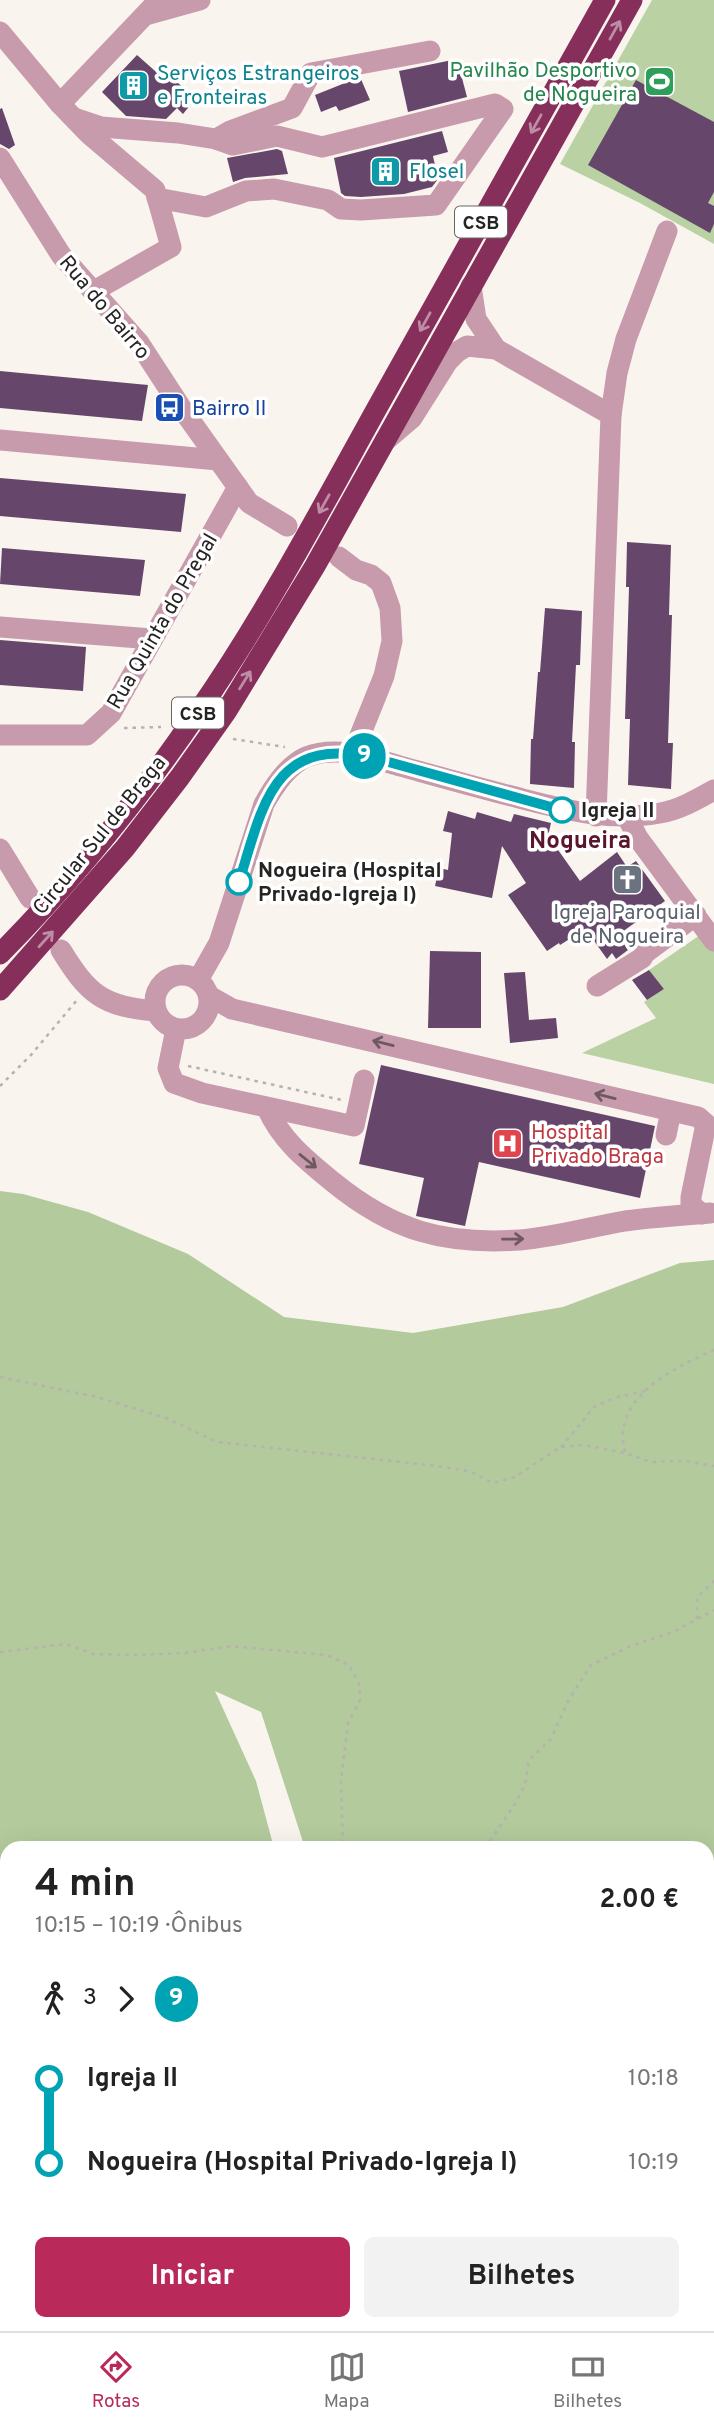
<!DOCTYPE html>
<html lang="pt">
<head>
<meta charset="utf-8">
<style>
  :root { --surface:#fff; --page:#f2f2f2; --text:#222; --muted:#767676; --line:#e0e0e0; --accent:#b92a5b }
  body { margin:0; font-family:Overpass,sans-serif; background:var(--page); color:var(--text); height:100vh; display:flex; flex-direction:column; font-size:26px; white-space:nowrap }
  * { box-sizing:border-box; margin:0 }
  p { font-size:23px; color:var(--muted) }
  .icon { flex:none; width:38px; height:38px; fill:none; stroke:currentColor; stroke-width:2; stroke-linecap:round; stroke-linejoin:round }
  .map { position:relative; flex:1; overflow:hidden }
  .details { position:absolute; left:0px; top:1841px; width:714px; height:490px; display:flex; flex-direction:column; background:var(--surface); border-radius:21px 21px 0 0; box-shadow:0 7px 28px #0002 }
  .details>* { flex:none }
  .badge { padding:0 14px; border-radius:23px; font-size:24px; line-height:46px }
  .map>.badge { position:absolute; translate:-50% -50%; box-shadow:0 0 0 4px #fff }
  .legs { display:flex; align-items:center; gap:10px; height:77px; padding:0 35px; font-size:23px }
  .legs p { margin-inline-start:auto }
  .headline { display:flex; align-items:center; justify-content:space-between; height:119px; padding:0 35px }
  h1 { font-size:38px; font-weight:700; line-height:52px }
  .primary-button { display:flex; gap:14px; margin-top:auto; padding:14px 35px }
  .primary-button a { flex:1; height:80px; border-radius:10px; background:var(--accent); color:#fff; font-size:28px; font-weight:700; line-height:80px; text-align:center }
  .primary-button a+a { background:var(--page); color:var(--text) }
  ul { padding:0 35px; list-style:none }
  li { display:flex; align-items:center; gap:24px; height:84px; font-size:26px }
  li i { display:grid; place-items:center; width:10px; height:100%; margin:0 9px; background:currentColor }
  li i::after { content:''; width:18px; height:18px; margin:-9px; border:5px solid; border-radius:50%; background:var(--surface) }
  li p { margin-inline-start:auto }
  li:first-child i { background:linear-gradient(#0000 50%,currentColor 0) }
  li:last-child i { background:linear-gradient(currentColor 50%,#0000 0) }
  .menu { display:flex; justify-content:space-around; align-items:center; height:98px; border-top:2px solid var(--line); background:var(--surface); font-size:19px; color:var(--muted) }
  .menu a { display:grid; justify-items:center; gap:4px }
  .menu .selected { color:var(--accent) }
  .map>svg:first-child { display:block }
  .green { fill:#b9d1a3 }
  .forest { fill:#b2ca9c }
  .building { fill:#66476b }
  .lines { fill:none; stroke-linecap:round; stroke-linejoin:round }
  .path { stroke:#b6b2ae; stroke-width:2.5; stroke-dasharray:3.5 5; stroke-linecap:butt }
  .minor { stroke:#c79aac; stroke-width:21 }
  .highway { stroke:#862f5a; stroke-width:21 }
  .oneway { stroke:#bc8da4 }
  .oneway2 { stroke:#6e5960 }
  .line-1-casing { stroke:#fff; stroke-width:16 }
  .line-1 { stroke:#00a3b4; stroke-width:10 }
  .stop-1-dot { fill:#fff; stroke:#00a3b4; stroke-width:3.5 }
  .labels { text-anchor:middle; stroke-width:7; stroke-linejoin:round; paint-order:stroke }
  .shield { fill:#fff; stroke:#666664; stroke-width:2 }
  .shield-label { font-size:19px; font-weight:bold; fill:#252422 }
  .leisure-label { font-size:21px; fill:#27864d; stroke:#fff; text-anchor:end }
  .culture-label { font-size:21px; fill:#0d838f; stroke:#fff; text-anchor:start }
  .street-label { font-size:21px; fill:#252422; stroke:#fff }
  .transit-label { font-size:21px; fill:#164399; stroke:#fff; text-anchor:start }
  .stop-label { font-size:21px; font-weight:bold; fill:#252422; stroke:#fff; text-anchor:start }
  .worship-label { font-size:21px; fill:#5b616d; stroke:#fff }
  .health-label { font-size:21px; fill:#be3a42; stroke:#fff; text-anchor:start }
  .quarter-label { font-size:24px; font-weight:bold; fill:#5a162b; stroke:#fff }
</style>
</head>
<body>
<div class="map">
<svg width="714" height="2331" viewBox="0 0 714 2331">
  <rect width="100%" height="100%" fill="#faf4ef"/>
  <g class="green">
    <path d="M652,0H714V244L640,203L560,164Z"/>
    <path d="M703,933L714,949V1084L582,1053L656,1018L644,1002L664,989L649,970Z"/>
    <path d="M714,1971V2331H661L656,2324H707V1975Z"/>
  </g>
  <g class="forest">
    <path d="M0,1191L23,1194L88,1212L188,1254L284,1317L413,1333L563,1307L680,1263L714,1260V1971L707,1975V1848H305L261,1712L215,1691L256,1781L274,1848H7V2324H494L496,2331H0Z"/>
    <path d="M554,2324H656L661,2331H556Z"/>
  </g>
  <g class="building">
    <path d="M137,55L163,78L167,74L196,98L183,114L177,108L166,119L126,116L102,92Z"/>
    <path d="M457,59L467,97L408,112L399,71Z"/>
    <path d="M360,77L370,100L339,111L336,106L321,112L315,95Z"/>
    <path d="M636,80L714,122V192L708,203L714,206V224L710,233L588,165Z"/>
    <path d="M2,108L15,145L9,149L0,144V109Z"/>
    <path d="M442,131L448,152L433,156L438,179L432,187L404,194L361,197L345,196L341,193L334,158Z"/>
    <path d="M277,149L282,151L288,174L245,178L233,182L227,158Z"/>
    <path d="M0,371L148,385L142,421L0,408Z"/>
    <path d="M0,478L186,494L181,532L0,516Z"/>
    <path d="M627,542L671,545L669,615H672L668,743H673L671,789L628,785L630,719H625L629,587H626Z"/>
    <path d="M2,548L145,560L140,596L0,584Z"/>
    <path d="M545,608L582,611L580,665H576L572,742H575L574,788L530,784L531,739H533L538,672H540Z"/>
    <path d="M0,640L86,647L83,691L0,685Z"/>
    <path d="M448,811L475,819L477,812L511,822L514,814L551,823L548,836L566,839L556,847L580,881L617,852L627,867L636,861L665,901L618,935L628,950L616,959L612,953L607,959L592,938L585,942L579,933L560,945L559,943L547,951L508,895L526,883L502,846L492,898L435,886L439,868L448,870L452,833L443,831Z"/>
    <path d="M430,951L481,952V1028H428Z"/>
    <path d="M649,970L664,989L647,1000L632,980Z"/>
    <path d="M525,972L529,1020L556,1018L558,1038L510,1043L504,973Z"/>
    <path d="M381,1065L655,1126L640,1198L479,1162L465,1226L416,1216L424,1178L359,1164Z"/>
  </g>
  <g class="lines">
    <g class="path">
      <path d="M124,728L161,727"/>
      <path d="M233,739L285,747"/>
      <path d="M188,1066L342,1100"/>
      <path d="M0,1086L31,1055L77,1000"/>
      <path d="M714,1350C679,1366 629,1388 623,1431C622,1437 624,1446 625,1453L651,1462L685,1461L714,1466"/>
      <path d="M0,1377L97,1397L166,1418L217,1442L429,1465L469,1471L493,1483L515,1477L560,1447L584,1445L625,1453"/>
      <path d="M561,1447L595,1406L618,1397L645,1391"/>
      <path d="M697,1619V1597L714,1581"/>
      <path d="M0,1652L66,1644L94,1654L134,1655L186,1653L231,1646L327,1655L349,1665L359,1684L360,1700L348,1723L341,1780L343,1848"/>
      <path d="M485,1848L515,1804L525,1785L529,1760L551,1739L568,1701L591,1665L633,1645L673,1632L714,1610"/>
      <path d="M707,2186L714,2188"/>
      <path d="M291,2331L312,2324"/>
    </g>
    <g class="minor">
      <path d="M146,15L200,0"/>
      <path d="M0,32L60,104L159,0"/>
      <path d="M60,104L89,134L155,190L171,247L94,291"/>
      <path d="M74,118L101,127L178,133L216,139L233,145L277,136L322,147L495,104L503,109L436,205L361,210L341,209L328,200L274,189L246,191L206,207L157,198"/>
      <path d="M216,139L230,131L292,108L311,73L430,51"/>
      <path d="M0,158L61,255L139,343L180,406L249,503L287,526"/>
      <path d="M471,286L476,319L496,349"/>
      <path d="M611,415L617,373L626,339L667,231"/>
      <path d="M0,440L218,460"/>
      <path d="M385,441L412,418L448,361L457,352L467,346L496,349L611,415L596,816"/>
      <path d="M339,557L356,570L371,575L381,583L390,608L392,641L384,676L353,753"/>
      <path d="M0,627L152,639"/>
      <path d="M0,735H87L111,713L238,487"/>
      <path d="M627,817L638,838L714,941"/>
      <path d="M0,849L30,898"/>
      <path d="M61,950C88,994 103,1007 156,1011"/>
      <circle cx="182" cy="1002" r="27"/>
      <path d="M198,980L219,943L264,804C274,786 287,766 306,757C336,745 371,757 400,766C440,777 479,788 519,798C566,810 611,822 660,813C679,810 698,799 714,790"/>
      <path d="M597,986L642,958L645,953L696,915"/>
      <path d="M209,996L232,1009L698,1117L706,1124L691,1197V1205L702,1214"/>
      <path d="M176,1029L168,1068L174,1083L202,1093L354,1126L364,1080"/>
      <path d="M267,1108C281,1140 306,1160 333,1182C393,1231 444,1245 520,1240C556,1237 590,1227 625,1221C653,1217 682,1215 710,1213"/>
      <path d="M666,1135L671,1111"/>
    </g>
    <g class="highway">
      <path d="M0,954C73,880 139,799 198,712C265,615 320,511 377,408C453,272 529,136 605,0"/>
      <path d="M0,990L125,848L180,777L226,712L315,566L632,0"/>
    </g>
  </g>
  <defs><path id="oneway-shaft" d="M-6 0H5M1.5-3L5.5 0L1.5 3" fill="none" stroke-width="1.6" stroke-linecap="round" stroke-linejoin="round" transform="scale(1.75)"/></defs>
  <g class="oneway">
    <use href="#oneway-shaft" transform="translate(615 30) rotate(-61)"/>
    <use href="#oneway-shaft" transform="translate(536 124) rotate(119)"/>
    <use href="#oneway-shaft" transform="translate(425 322) rotate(119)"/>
    <use href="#oneway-shaft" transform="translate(324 504) rotate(119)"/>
    <use href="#oneway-shaft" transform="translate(245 680) rotate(-58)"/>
    <use href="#oneway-shaft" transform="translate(46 939) rotate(-48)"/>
  </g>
  <g class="oneway2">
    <use href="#oneway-shaft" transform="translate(383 1043) rotate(-166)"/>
    <use href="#oneway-shaft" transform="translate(605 1096) rotate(-166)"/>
    <use href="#oneway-shaft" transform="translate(308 1161) rotate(39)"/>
    <use href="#oneway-shaft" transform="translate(513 1239) rotate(-1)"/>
  </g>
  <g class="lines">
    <defs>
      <path id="line-1" d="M239,882C263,805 273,735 374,758L562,810"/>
    </defs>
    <use href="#line-1" class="line-1-casing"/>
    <use href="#line-1" class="line-1"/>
  </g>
  <defs>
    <symbol id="stadium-square" viewBox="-11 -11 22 22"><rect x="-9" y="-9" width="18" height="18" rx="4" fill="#2e9e5b" stroke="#fff"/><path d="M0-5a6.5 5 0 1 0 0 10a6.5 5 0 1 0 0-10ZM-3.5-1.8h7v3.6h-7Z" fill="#fff"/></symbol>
    <symbol id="building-square" viewBox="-11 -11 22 22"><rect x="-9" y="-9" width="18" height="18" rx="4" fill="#0f9aa8" stroke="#fff"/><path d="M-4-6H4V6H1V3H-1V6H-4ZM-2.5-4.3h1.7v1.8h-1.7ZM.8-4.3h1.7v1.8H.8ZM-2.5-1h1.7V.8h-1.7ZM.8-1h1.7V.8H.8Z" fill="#fff"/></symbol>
    <symbol id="bus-square" viewBox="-11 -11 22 22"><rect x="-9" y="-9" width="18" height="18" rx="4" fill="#1a4fb4" stroke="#fff"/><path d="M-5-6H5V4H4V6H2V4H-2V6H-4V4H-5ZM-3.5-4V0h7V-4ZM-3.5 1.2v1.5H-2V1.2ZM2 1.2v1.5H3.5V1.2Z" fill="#fff"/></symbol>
    <symbol id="church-square" viewBox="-11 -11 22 22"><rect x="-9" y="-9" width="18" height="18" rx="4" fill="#6b7280" stroke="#fff"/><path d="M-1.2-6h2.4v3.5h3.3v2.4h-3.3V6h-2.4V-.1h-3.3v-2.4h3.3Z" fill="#fff"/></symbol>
    <symbol id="hospital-square" viewBox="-11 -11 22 22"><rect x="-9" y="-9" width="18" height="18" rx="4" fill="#e0444e" stroke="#fff"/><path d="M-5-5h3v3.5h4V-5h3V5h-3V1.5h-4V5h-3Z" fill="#fff"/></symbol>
  </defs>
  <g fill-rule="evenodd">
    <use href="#stadium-square" x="642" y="64" width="35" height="35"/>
    <use href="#building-square" x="116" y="68" width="35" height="35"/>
    <use href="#building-square" x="368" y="154" width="35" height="35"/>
    <use href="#bus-square" x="152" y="390" width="35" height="35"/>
    <use href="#church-square" x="610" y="862" width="35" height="35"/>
    <use href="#hospital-square" x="490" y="1126" width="35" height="35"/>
  </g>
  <g class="stop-1-dot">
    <circle cx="562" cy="810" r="12"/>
    <circle cx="239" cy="882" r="12"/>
  </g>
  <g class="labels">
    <g class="shield">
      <rect x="455" y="206.5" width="52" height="31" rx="5"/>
      <rect x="172" y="697.5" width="52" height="31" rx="5"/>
    </g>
    <g class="shield-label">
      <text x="481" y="229">CSB</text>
      <text x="198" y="720">CSB</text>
    </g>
    <g class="leisure-label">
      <text x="637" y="77">Pavilhão Desportivo<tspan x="637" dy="24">de Nogueira</tspan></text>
    </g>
    <g class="culture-label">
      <text x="157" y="80">Serviços Estrangeiros<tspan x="157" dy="24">e Fronteiras</tspan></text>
      <text x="409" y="178">Flosel</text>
    </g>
    <g class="street-label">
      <text transform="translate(105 307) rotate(50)" y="7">Rua do Bairro</text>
      <text transform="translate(162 621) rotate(-60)" y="7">Rua Quinta do Pregal</text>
      <text transform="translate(99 835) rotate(-51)" y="7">Circular Sul de Braga</text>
    </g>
    <g class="transit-label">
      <text x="192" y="415">Bairro II</text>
    </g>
    <g class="stop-label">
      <text x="581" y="817">Igreja II</text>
      <text x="258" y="877">Nogueira (Hospital<tspan x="258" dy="24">Privado-Igreja I)</tspan></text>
    </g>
    <g class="worship-label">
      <text x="627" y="919">Igreja Paroquial<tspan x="627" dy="24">de Nogueira</tspan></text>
    </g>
    <g class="health-label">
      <text x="531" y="1139">Hospital<tspan x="531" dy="24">Privado Braga</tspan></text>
    </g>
    <g class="quarter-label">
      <text x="580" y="848">Nogueira</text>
    </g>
  </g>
</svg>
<b class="badge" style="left:364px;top:756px;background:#00a3b4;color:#fff">9</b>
<section class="details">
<div class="headline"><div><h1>4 min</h1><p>10:15 – 10:19 · Ônibus</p></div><b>2.00 €</b></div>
<div class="legs"><svg class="icon" aria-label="walk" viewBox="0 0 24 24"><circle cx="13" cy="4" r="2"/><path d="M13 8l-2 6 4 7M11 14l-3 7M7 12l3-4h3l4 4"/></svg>3<svg class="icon" aria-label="forward" viewBox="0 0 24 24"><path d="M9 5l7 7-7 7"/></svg><b class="badge" style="background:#00a3b4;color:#fff">9</b></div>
<ul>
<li><i style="color:#00a3b4"></i><b>Igreja II</b><p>10:18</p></li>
<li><i style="color:#00a3b4"></i><b>Nogueira (Hospital Privado-Igreja I)</b><p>10:19</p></li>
</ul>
<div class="primary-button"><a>Iniciar</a><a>Bilhetes</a></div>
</section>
</div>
<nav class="menu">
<a class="selected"><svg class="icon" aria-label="directions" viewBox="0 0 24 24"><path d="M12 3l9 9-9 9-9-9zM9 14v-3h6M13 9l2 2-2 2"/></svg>Rotas</a>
<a><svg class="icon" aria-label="map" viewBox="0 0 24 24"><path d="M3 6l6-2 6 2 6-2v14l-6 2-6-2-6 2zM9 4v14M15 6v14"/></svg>Mapa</a>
<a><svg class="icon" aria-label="tickets" viewBox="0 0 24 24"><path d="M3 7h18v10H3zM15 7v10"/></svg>Bilhetes</a>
</nav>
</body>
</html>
